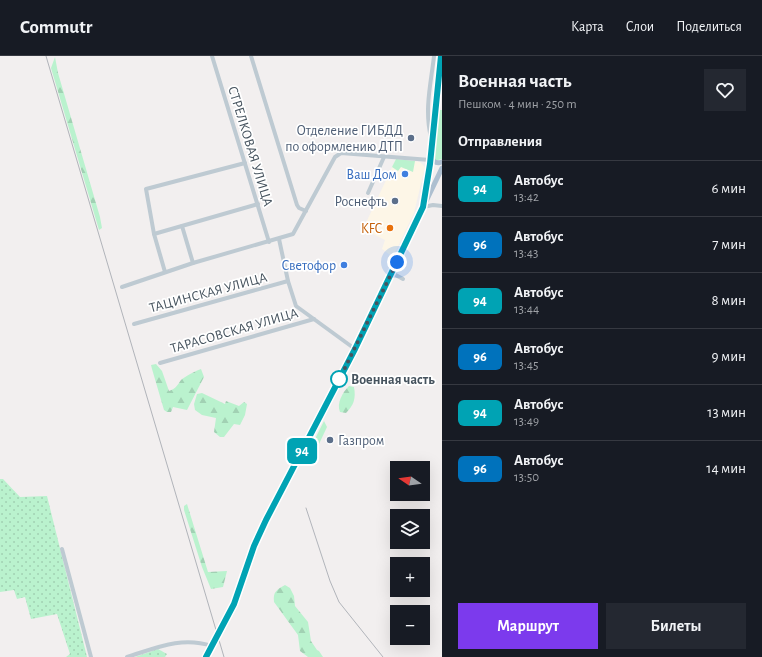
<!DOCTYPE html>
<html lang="ru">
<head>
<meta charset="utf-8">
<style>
  :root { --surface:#171b24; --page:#242831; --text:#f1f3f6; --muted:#9ea1a6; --line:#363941; --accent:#7c3aed }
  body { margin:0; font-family:"Alegreya Sans",sans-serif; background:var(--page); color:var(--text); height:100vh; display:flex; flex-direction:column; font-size:15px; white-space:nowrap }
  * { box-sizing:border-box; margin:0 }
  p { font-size:13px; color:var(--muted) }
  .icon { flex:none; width:22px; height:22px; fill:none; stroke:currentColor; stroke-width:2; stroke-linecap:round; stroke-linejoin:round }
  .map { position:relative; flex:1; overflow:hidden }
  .sheet { display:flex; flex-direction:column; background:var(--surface); width:320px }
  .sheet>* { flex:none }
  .badge { padding:0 8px; border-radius:6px; font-size:14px; line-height:26px }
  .needle { width:26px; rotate:283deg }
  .fabs { position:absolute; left:390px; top:405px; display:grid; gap:8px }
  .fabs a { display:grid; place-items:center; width:40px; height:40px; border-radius:0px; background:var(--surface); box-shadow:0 4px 16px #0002; font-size:20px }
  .you { position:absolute; width:20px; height:20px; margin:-10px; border:3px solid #fff; border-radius:50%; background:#1a73e8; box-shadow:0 0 0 6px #1a73e833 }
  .map>.badge { position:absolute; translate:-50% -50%; box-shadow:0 0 0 2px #fff }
  h2 { padding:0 16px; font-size:15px; line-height:36px }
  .round { display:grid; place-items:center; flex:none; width:42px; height:42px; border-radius:0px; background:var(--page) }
  .summary { display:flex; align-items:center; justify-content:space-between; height:68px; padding:0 16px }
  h1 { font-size:19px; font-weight:700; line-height:30px }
  .cta { display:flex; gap:8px; margin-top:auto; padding:8px 16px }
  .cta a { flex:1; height:46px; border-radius:0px; background:var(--accent); color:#fff; font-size:16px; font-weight:700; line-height:46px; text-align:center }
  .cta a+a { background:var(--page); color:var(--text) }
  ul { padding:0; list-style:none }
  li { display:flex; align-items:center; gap:12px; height:56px; padding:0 16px; border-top:1px solid var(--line) }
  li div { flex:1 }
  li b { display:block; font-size:15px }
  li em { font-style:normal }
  li .badge { min-width:44px; font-weight:700; text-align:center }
  header { display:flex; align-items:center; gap:24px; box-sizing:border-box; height:56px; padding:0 20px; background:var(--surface); border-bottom:1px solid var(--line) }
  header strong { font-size:19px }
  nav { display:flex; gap:22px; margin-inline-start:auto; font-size:14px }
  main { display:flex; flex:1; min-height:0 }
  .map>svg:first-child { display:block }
  .commercial { fill:#fdf6e7 }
  .grass { fill:#baf2ce }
  .forest { fill:url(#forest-firs) }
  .park { fill:url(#park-dots) }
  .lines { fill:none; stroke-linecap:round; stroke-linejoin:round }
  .minor { stroke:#becad2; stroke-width:4 }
  .major { stroke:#adbfd0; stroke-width:5 }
  .rail { stroke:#b1b4ba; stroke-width:1 }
  .line-casing { stroke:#fff; stroke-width:9 }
  .line { stroke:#00a3b4; stroke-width:6 }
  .walk { stroke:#46535e; stroke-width:4; stroke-dasharray:0 7.2 }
  .service-dot { fill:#5c6f8a; stroke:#fff; stroke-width:1.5 }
  .shop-dot { fill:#3f7fe0; stroke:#fff; stroke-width:1.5 }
  .food-dot { fill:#e8710a; stroke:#fff; stroke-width:1.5 }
  .stop-dot { fill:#fff; stroke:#00a3b4; stroke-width:2 }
  .labels { text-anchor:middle; stroke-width:3.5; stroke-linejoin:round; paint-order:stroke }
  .service-label { font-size:14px; fill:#4e5e75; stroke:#fff; text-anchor:end }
  .street-label { font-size:14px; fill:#46535e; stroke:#fff }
  .shop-label { font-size:14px; fill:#366cbe; stroke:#fff; text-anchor:end }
  .food-label { font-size:14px; fill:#c56008; stroke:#fff; text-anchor:end }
  .stop-label { font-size:14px; font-weight:bold; fill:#46535e; stroke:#fff; text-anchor:start }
</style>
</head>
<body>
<header>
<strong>Commutr</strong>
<nav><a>Карта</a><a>Слои</a><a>Поделиться</a></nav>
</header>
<main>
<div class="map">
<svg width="442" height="601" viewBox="0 0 442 601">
  <defs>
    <pattern id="forest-firs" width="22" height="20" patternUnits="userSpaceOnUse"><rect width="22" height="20" fill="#baf2ce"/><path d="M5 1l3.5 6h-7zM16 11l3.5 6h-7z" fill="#a1d1b3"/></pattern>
    <pattern id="park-dots" width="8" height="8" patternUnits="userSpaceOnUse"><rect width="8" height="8" fill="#baf2ce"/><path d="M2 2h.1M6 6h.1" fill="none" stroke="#a1d1b3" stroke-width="1.8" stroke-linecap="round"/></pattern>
  </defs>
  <rect width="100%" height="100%" fill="#f2efef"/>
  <path class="commercial" d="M396,103L420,106L425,111L414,157L393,201L382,193L385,184L363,173Z"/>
  <g class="grass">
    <path d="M438,54H442V103L434,105L432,100Z"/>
    <path d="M396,103L415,105L413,116L401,111L398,115L392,111Z"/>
    <path d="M324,365L327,371L319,388L312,389Z"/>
  </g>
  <g class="forest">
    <path d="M55,1L58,17L100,161L102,172L99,174L51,12Z"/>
    <path d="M156,308L162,315L169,335C176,333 178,328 181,324C184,321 197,314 201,313L204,321L187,354L173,351L171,356H167L164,354L152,313L151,309Z"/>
    <path d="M349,330L354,331C356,342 354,349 346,357L340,356C336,347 343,336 349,330Z"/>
    <path d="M202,337L225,348L226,345L239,350L244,346L247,348L245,359L240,369L234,368L224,381H220L214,376L216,362L202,359L195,354L194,348L197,338Z"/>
    <path d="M187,448L208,516L227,515L223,531L211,533L202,511L184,454V450Z"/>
    <path d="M285,529L290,532L294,540L295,550L308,566L311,585L317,594L319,595L323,601H308L300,595L298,579L274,546C273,536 276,534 285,529Z"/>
  </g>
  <g class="park">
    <path d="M0,423H3L20,441L47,440L87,601H66L70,598L57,558L31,563L25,541L17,543L14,534L0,536Z"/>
    <path d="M158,593L167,598L165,601H135Z"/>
  </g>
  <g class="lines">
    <g class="minor">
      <path d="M212,0L269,186"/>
      <path d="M251,0L297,149L299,152L306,155"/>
      <path d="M431,81C424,54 431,27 434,0"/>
      <path d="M368,137L384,101"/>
      <path d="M423,151L433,149L442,150"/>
      <path d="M182,170L193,207"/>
      <path d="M154,178L258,148"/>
      <path d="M279,183L288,225L296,250L355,293"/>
      <path d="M165,216L154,178L146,133L245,107"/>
      <path d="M392,217L403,223"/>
      <path d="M122,231L193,207L293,178L335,101L341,97L430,104"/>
      <path d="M134,268L288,225"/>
      <path d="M160,307L314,263"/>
      <path d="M62,493L91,601"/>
      <path d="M127,601C156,592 181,580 212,590"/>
    </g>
    <g class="major">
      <path d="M430,101C433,106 436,108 442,106"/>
      <path d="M423,148L430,104L441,0"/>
      <path d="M206,601L234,548L254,491L266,464L355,293L442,112"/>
    </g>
    <g class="rail">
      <path d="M46,0L224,601"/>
      <path d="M306,452L330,525L339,546L383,601"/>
    </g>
  </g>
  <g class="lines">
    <defs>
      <path id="line" d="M206,601L234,548L254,490L266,464L355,293L423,151L430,108L441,0"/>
    </defs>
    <use href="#line" class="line-casing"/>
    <use href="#line" class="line"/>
    <path class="walk" d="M339,323V324L397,206"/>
  </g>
  <g class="service-dot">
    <circle cx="411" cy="82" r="4"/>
    <circle cx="395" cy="145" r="4"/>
    <circle cx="330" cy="384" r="4"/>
  </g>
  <g class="shop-dot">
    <circle cx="405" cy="118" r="4"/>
    <circle cx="344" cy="209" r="4"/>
  </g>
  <circle class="food-dot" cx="390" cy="172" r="4"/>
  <circle class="stop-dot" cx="339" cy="323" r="8"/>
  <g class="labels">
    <g class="service-label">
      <text x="403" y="79">Отделение ГИБДД<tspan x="403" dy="16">по оформлению ДТП</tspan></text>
      <text x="387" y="150">Роснефть</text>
      <text x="338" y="389" text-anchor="start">Газпром</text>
    </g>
    <g class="street-label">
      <text transform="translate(251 90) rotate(73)" y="5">СТРЕЛКОВАЯ УЛИЦА</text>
      <text transform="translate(208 236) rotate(-15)" y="5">ТАЦИНСКАЯ УЛИЦА</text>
      <text transform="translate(234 274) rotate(-16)" y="5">ТАРАСОВСКАЯ УЛИЦА</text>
    </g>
    <g class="shop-label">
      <text x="397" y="123">Ваш Дом</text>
      <text x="336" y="214">Светофор</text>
    </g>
    <g class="food-label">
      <text x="382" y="177">KFC</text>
    </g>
    <g class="stop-label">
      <text x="351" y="328">Военная часть</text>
    </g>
  </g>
</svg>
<div class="fabs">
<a><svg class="needle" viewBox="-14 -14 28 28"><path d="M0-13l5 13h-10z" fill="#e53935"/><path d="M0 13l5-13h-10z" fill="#9ea1a6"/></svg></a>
<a><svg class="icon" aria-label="layers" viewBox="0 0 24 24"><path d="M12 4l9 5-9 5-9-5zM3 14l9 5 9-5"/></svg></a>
<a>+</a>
<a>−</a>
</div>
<div class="you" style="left:397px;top:206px"></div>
<b class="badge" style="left:302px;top:395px;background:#00a3b4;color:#fff">94</b>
</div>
<section class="sheet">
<div class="summary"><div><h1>Военная часть</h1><p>Пешком · 4 мин · 250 m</p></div><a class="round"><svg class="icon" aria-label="heart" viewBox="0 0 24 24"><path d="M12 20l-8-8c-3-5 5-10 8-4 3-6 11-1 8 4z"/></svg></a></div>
<h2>Отправления</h2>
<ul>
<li><span class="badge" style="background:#00a3b4;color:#fff">94</span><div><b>Автобус</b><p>13:42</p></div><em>6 мин</em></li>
<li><span class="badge" style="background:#0072bc;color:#fff">96</span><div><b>Автобус</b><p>13:43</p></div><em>7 мин</em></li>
<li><span class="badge" style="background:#00a3b4;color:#fff">94</span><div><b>Автобус</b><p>13:44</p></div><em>8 мин</em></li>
<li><span class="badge" style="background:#0072bc;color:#fff">96</span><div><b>Автобус</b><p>13:45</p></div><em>9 мин</em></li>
<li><span class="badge" style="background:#00a3b4;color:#fff">94</span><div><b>Автобус</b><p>13:49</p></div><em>13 мин</em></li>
<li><span class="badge" style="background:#0072bc;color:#fff">96</span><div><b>Автобус</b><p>13:50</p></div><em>14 мин</em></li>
</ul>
<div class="cta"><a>Маршрут</a><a>Билеты</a></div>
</section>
</main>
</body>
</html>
